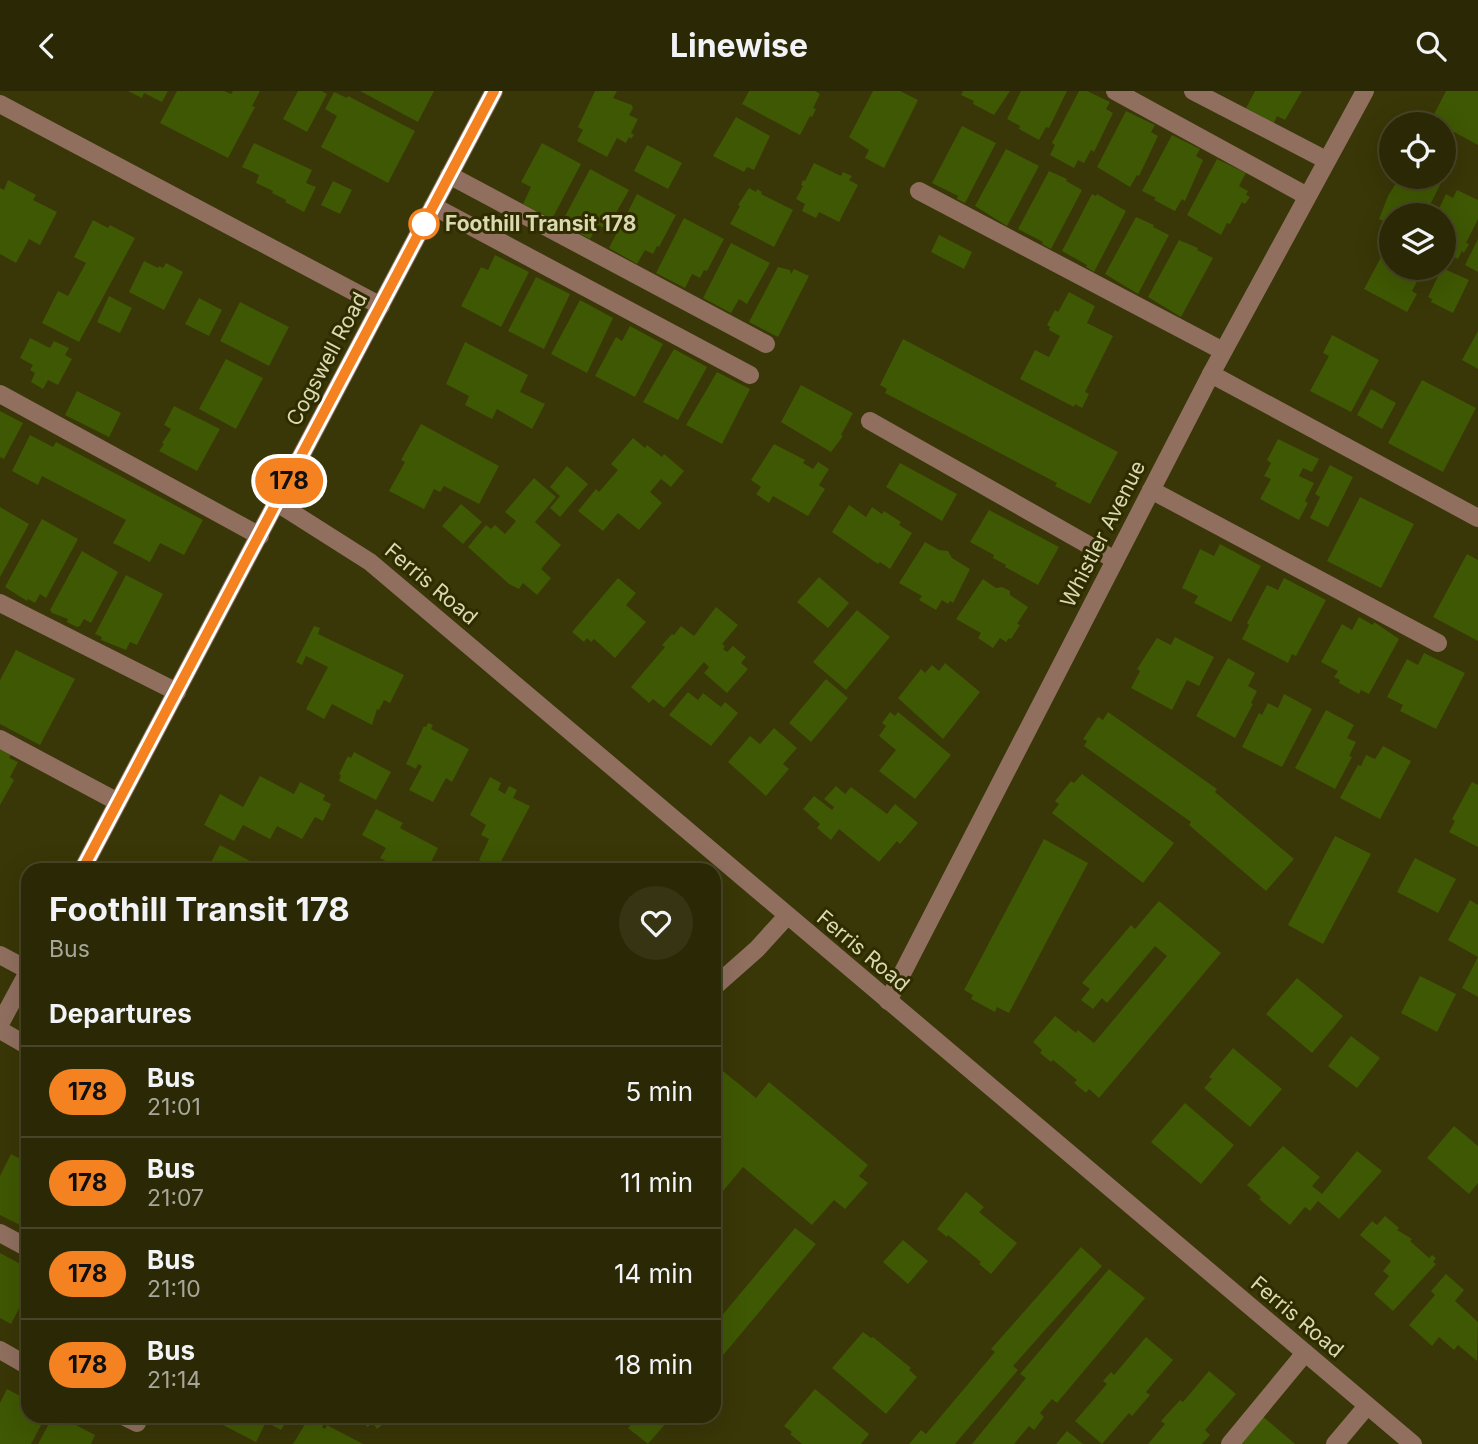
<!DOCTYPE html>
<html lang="en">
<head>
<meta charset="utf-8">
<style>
  :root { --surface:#2b2805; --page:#373413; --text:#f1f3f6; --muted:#a6a69a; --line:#474427 }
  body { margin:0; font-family:Inter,sans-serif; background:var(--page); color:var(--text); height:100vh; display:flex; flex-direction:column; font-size:26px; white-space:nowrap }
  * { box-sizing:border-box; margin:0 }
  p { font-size:23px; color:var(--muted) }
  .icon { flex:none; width:38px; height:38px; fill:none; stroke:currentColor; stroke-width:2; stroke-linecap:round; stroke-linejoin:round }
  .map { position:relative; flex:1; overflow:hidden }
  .panel { position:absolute; left:21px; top:772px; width:700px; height:560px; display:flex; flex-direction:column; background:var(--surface); border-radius:21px; box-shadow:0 7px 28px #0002,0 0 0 2px var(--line) }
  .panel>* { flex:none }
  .badge { padding:0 14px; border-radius:23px; font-size:24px; line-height:46px }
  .buttons { position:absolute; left:1379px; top:21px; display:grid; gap:14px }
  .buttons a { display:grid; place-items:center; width:77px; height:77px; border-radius:50%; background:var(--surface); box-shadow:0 7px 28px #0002,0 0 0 2px var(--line); font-size:35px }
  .map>.badge { position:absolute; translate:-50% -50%; box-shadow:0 0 0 4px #fff }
  h2 { padding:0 28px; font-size:26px; line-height:63px }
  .round { display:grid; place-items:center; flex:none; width:74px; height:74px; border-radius:37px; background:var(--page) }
  .overview { display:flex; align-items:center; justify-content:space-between; height:119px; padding:0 28px }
  h1 { font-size:33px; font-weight:700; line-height:52px }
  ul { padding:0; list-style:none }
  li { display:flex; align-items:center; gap:21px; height:91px; padding:0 28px; border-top:2px solid var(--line) }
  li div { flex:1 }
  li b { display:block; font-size:26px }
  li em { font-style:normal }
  li .badge { min-width:77px; font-weight:700; text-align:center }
  header { display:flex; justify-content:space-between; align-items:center; height:91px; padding:0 28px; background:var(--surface); font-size:32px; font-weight:700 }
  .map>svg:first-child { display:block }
  .building { fill:#3f5803 }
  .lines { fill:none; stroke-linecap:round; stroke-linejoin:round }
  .minor { stroke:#906f5f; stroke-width:18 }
  .line-casing { stroke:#fff; stroke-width:16 }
  .line { stroke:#f58220; stroke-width:10 }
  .stop-dot { fill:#fff; stroke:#f58220; stroke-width:3.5 }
  .labels { text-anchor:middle; stroke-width:6; stroke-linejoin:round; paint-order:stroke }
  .stop-label { font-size:21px; font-weight:bold; fill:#dad9b1; stroke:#2f2c00; text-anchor:start }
  .street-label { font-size:21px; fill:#dad9b1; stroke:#2f2c00 }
</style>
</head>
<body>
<header><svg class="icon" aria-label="back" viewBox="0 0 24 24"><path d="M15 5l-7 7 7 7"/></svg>Linewise<svg class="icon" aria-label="search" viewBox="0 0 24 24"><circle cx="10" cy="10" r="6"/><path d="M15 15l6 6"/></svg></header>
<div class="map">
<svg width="1478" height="1353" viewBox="0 0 1478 1353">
  <rect width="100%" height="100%" fill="#393607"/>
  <g class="building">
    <path d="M128,0H168L162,11L144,2L142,7Z"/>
    <path d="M177,0H224L231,3L233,0H260L252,15L255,16L228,67L160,32Z"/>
    <path d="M298,0H322L327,3L307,41L283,28Z"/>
    <path d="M360,0H434L418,31Z"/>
    <path d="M595,0H617L613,7L632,14L633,17L629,24L638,28L631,42L634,44L631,48L629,46L626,52L617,47L607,66L577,50L583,39L578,36Z"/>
    <path d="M749,0H815L820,3L813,17L816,18L812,26L810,25L800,44L742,13Z"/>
    <path d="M873,0H900L918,9L884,77L865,67L869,59L849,46Z"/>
    <path d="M963,0H1010L994,24L973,13L974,10L961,4Z"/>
    <path d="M1021,0H1067L1049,37L1046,36L1039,49L1019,38L1020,35L1007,28Z"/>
    <path d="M1079,0H1087L1110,11L1106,18L1113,22L1094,61L1091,59L1084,72L1078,69L1074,77L1050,64L1055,54L1052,52Z"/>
    <path d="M1255,0H1302L1285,29L1277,25L1274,32L1246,17Z"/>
    <path d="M1446,0H1478V54L1454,41L1446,57L1444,55V33H1429Z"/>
    <path d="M334,1L347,7L348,5L415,40L388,92L321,56L337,25L325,18Z"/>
    <path d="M1126,20L1155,34L1151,41L1158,45L1139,85L1137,84L1130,96L1097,76Z"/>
    <path d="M736,26L770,45L754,79L747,76L744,81L713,65Z"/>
    <path d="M962,35L996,52L965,112L957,108L958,105L932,92Z"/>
    <path d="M1172,44L1200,58L1196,65L1203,69L1185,110L1182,108L1175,120L1154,109L1156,107L1142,100Z"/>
    <path d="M254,52L312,79L306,92L316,96L304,121L285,111L286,109L272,102L273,100L256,92L259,84L242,76Z"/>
    <path d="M542,52L581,73L552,128L523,113L531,96L521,91Z"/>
    <path d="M647,54L682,72L668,98L634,80Z"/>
    <path d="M1006,58L1039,75L1007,135L975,115Z"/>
    <path d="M1217,68L1246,82L1239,95L1248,100L1246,104L1250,106L1245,113L1242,111L1230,133L1227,132L1221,144L1187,124Z"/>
    <path d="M814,72L841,85L843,81L852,85L849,89L858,94L839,131L819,121L816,127L802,120L805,113L796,108L803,95L801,94L803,89L805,90Z"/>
    <path d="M590,78L629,99L607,138L598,134L590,148L561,133Z"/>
    <path d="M1049,80L1067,88L1066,90L1082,99L1051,158L1042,153L1043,151L1018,138Z"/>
    <path d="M1400,86H1434L1442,90L1425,124H1391V134L1379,128L1388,105Z"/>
    <path d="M8,89L36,104L33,109L57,121L40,154L29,148L16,172L0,163V97L4,99Z"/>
    <path d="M333,90L352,99L340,123L321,114Z"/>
    <path d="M749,97L756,101L757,98L762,101L761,103L793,119L774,156L730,133L740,115L738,114Z"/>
    <path d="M1457,99L1478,109V128L1466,152L1469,153L1464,162L1462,160L1458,168L1444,161V124H1436L1446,103L1453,107Z"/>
    <path d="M637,103L676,124L659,156L657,155L653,163L645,159L637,173L609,157Z"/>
    <path d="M1092,103L1096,105L1097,103L1126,120L1094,181L1086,176L1087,174L1062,160Z"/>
    <path d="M1136,126L1154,134L1153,136L1169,144L1138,203L1105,183Z"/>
    <path d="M684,127L724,148L707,180L704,179L700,187L692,183L685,197L656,182Z"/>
    <path d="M93,129L108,137L110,134L135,147L79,251L42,232L58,200L68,205L86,172L74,166Z"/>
    <path d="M939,144L972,161L964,178L931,161Z"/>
    <path d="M1478,148V181L1465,174Z"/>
    <path d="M1179,149L1198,157L1197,159L1213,167L1181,226L1148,206Z"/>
    <path d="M731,152L770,172L747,213L739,208L731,222L703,207Z"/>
    <path d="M1388,153L1391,155V177H1424L1412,200L1417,203L1407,221L1364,198Z"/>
    <path d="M495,164L529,181L501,236L461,215L481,176L488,179Z"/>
    <path d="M144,170L158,177L159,175L163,177L166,172L183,181L164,219L129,201Z"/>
    <path d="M778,176L790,179L791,183L794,178L809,185L778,246L749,231Z"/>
    <path d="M1442,177L1469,189L1453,222L1431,211L1432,208L1428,206Z"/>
    <path d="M536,186L570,203L544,258L508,240Z"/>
    <path d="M1069,201L1095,215L1087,232L1113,245L1085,301L1089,303L1082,317L1075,313L1074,316L1020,288L1035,259L1049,266L1060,245L1049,239L1050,236L1047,234L1055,219L1058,221Z"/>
    <path d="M109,205L132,217L120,242L97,231Z"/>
    <path d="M199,207L222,219L209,245L185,233Z"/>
    <path d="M580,209L613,227L587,282L551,263Z"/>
    <path d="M240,211L289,236L269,275L220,250Z"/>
    <path d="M630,235L663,253L635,306L595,285L616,246L622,250Z"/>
    <path d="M1478,240V278L1462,269Z"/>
    <path d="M1332,244L1379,269L1351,321L1310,300L1329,265L1323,262Z"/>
    <path d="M30,247L50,257L54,250L69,257L65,264L72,268L58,294L48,289L43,298L31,291L35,282L30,279L33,274L20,267Z"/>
    <path d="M903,248L1118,361L1090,413L1055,395L1057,392L885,302L887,298L880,294Z"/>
    <path d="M465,251L528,284L520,301L545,313L532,338L497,318L492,328L465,314L469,305L446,293Z"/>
    <path d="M674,258L707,276L678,329L643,311Z"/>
    <path d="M226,268L263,287L236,338L199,318Z"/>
    <path d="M717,281L750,298L722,353L686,334Z"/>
    <path d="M1422,289L1476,317L1443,381L1388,352Z"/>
    <path d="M801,294L853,322L841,344L843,345L831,361L781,331Z"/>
    <path d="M1371,298L1396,312L1382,338L1357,324Z"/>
    <path d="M77,300L121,322L109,346L65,324Z"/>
    <path d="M174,315L220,338L197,380L159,360L164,353L162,352L171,338L164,334Z"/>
    <path d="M0,320L23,332L4,368L0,366Z"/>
    <path d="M421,333L499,375L479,413L444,395L440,401L434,398L424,418L389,400L405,371L401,369Z"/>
    <path d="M30,344L53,356L56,351L203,429L184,464L160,452L150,471L113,452L126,429L42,385L38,394L12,380Z"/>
    <path d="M633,347L645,357L647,354L662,366L664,363L684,380L671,396L661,388L650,401L662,412L639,439L618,422L603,440L578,420L596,398L599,401L618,379L611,373Z"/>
    <path d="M1278,348L1319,368L1312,381L1303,377L1299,385L1314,392L1305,410L1308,412L1299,429L1260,408L1271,388L1264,385L1271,372L1267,369Z"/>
    <path d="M774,353L805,369L803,372L813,378L818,371L829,378L819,394L825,398L808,425L773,405L769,412L756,403L761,396L751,389Z"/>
    <path d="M900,372L957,403L942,430L886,396Z"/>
    <path d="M1330,374L1353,386L1328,436L1310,427L1320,406L1315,403Z"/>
    <path d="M567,375L588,393L560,426L550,417L560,405L550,396Z"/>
    <path d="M534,387L556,406L535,431L561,454L541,478L551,487L537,504L523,492L519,498L509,493L468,456L486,434L491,438L495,434L505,443L516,430L505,421Z"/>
    <path d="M1360,406L1414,433L1381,497L1327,470Z"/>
    <path d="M461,413L482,431L463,453L442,435Z"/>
    <path d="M849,414L866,426L872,416L882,423L884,420L901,431L899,434L912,442L890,478L880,471L878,473L832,441Z"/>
    <path d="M0,416L29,433L0,486Z"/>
    <path d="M989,419L1059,456L1038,494L1005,476L1006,474L993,467L994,464L970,451Z"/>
    <path d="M42,428L78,448L46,507L40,503L35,512L28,508L27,510L5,496Z"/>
    <path d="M925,451L939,459L948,460L952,467L970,478L953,512L950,510L948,513L942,509L936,519L919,509L922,505L899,492Z"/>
    <path d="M1220,453L1261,475L1231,531L1194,512L1198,505L1182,497L1200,458L1214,465Z"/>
    <path d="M82,460L118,481L91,532L84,528L80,535L77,536L67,531L68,528L52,522L50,519Z"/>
    <path d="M1467,463L1478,469V550L1433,526Z"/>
    <path d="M126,484L163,503L137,554L130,551L126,559L101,549L102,546L95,543Z"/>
    <path d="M819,486L849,512L828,537L797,511Z"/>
    <path d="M618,487L636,502L626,514L646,531L615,567L594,548L591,551L587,547L584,551L572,541Z"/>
    <path d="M1284,487L1326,509L1296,565L1292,563L1288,572L1242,548L1249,534L1247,532L1267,494L1278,499Z"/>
    <path d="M983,488L996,497L1002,496L1010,500V504L1028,516L1017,533L1020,534L1011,548L1009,547L1006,551L1000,547L993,557L978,547L981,542L956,528Z"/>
    <path d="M716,516L738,534L722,553L725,555L723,558L727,561L733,555L746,566L741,572L748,578L727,602L704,582L709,576L704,571L664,617L653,608L649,612L631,596L665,556L662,554L672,543L674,544L681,535L694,545Z"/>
    <path d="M857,519L890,546L846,599L813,571Z"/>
    <path d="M1359,526L1373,534L1374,531L1399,548L1369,603L1361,599L1359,603L1339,592L1340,589L1334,586L1338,580L1321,571L1342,533L1352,539Z"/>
    <path d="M314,535L320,537L318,543L404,584L390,612L384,609L379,619L377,618L372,634L332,613L324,628L306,618L328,576L306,565L302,574L296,571Z"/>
    <path d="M1175,546L1214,566L1199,595L1187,589L1172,619L1131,597L1140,580L1137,578L1157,547L1171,554Z"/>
    <path d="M16,559L75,588L40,654L0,633V589Z"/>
    <path d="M1424,562L1465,582L1436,638L1400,620L1403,614L1387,606L1407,568L1418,574Z"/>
    <path d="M1228,567L1255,582L1248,595L1257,600L1251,612L1253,613L1235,647L1196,625Z"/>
    <path d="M945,572L980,601L943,648L898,607L921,578L925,582L932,574L939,580Z"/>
    <path d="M826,588L848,607L811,651L789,632Z"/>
    <path d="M688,601L698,609L703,602L721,616L725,611L738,622L711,655L669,624Z"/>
    <path d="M1284,603L1312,618L1282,676L1242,656L1259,622L1262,624L1268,612L1278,617Z"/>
    <path d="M1326,619L1354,634L1347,647L1356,651L1349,665L1352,666L1335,698L1295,677Z"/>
    <path d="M890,621L895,625L898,621L951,664L915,708L879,680L896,659L879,645L886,635L882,632Z"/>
    <path d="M1108,621L1217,698L1215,701L1294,768L1266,800L1189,734L1191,731L1084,655L1087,650L1083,648L1098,626L1103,629Z"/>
    <path d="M428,632L433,634L431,638L469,658L452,691L446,687L433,711L409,699L422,675L418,673L416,678L406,673L424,635L426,636Z"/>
    <path d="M774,637L797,657L783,673L789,678L766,705L728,671L750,645L760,653Z"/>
    <path d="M1383,655L1411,670L1380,728L1340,707L1358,674L1361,675L1366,664L1375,668Z"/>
    <path d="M0,658L11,664L9,667L18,671L10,686L14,689L0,714Z"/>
    <path d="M354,661L391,681L376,709L339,690L341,684L339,683L348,665L351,667Z"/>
    <path d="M1082,683L1174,752L1143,792L1052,722L1059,713L1055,710L1071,690L1074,692Z"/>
    <path d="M260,685L294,703L300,691L325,704L323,709L331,713L323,730L315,726L302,748L277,735L270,748L243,734L234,750L204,734L220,703L243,716Z"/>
    <path d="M490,686L501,692L498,699L505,703L509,695L517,699L513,707L530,715L497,778L479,769L489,748L481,744L486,734L470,724Z"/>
    <path d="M1472,691L1478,694V756L1449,741L1455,730L1452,728Z"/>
    <path d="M836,695L845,703L851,696L887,723L895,713L918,732L900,753L897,750L879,771L839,738L831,749L817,737L820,733L803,718L814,705L832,719L834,716L824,708Z"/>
    <path d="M376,718L403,732L400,737L438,757L427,779H396L397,776L380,767L386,757L362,744Z"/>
    <path d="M1335,745L1371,763L1323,853L1288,834Z"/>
    <path d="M1044,748L1088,772L1009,922L997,916L995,921L971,908L973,904L964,899Z"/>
    <path d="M220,754L267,779H207Z"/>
    <path d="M1415,767L1456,788L1438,822L1397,801Z"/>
    <path d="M1470,809L1478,814V866L1448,849Z"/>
    <path d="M1159,810L1221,862L1099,1007L1089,998L1086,1002L1074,992L1077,989L1053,969L1051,971L1040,962L1042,959L1033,951L1055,925L1076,942L1078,939L1094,952L1167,865L1155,855L1107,912L1102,907L1093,918L1081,909L1090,898L1082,892L1131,834L1135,838Z"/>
    <path d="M1478,866V906L1462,897Z"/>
    <path d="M1420,885L1456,903L1437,941L1401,922Z"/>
    <path d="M1297,887L1343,925L1312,962L1266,923Z"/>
    <path d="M1351,945L1380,967L1357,997L1328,975Z"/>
    <path d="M1233,957L1282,998L1250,1036L1204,997L1212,988L1209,986Z"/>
    <path d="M718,976L756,1007L769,991L868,1074L859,1085L868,1092L845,1118L834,1109L812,1134L743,1076L714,1111V981Z"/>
    <path d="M1185,1012L1234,1054L1201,1093L1151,1051Z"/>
    <path d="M1454,1035L1478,1055V1092L1469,1103L1427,1067Z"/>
    <path d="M1283,1055L1320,1086L1312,1095L1322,1103L1357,1060L1382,1080L1339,1128L1318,1110L1310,1120L1305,1116L1290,1134L1259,1108L1261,1106L1247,1094Z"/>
    <path d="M11,1063L28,1072V1138L0,1124V1085Z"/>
    <path d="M966,1101L984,1116L979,1121L1017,1152L991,1183L979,1173L981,1171L948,1144L947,1146L937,1138Z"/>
    <path d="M1385,1125L1399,1137L1397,1139L1412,1148L1410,1150L1429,1167L1432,1164L1436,1167L1433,1171L1436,1173L1393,1220L1374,1203L1389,1185L1383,1180L1391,1170L1360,1144L1372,1130L1377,1134Z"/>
    <path d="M795,1137L816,1153L714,1275V1234Z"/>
    <path d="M903,1149L928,1170L908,1193L883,1171Z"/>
    <path d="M1081,1156L1102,1175L1013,1275L1018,1279L955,1353H909L921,1339L926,1343L995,1261L991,1258Z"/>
    <path d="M0,1162L28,1177L23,1191L28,1194V1200L11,1233L0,1227Z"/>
    <path d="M1109,1178L1145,1207L1057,1312L1052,1308L1040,1322L1044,1326L1034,1339L1029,1335L1014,1353H972L1026,1287L1020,1283Z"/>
    <path d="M1446,1183L1464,1199L1455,1210L1478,1231L1477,1270L1458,1254L1454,1259L1439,1246L1432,1255L1409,1234L1435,1204L1431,1200Z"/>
    <path d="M863,1241L871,1247L873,1246L911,1277L909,1279L917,1286L886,1323L832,1277Z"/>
    <path d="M1146,1246L1173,1269L1146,1301L1150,1304L1132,1325L1129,1322L1102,1353L1075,1330L1107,1293L1103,1290L1111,1281L1114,1284Z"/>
    <path d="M1209,1280L1236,1303L1205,1339L1210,1344L1202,1353H1148L1165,1333L1161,1330L1180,1309L1183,1311Z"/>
    <path d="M7,1298L28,1309V1325H46L31,1353H0V1312Z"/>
    <path d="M815,1298L869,1343L861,1353H802L790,1343L792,1341L784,1335Z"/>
    <path d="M1260,1323L1295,1353H1235Z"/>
    <path d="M53,1325H59L95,1344L91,1353H38Z"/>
    <path d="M220,1325H289L281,1339L266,1331L256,1351L217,1331Z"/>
    <path d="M310,1325L324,1332L322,1336L325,1338L327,1334L363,1353H293Z"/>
    <path d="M353,1325H393L377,1338L373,1332L367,1336L359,1325L356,1328Z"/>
    <path d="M638,1325H672L648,1353L628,1337Z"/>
    <path d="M1067,1340L1083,1353H1056Z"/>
  </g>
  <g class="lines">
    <g class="minor">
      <path d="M1115,0L1307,105"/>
      <path d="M1193,0L1326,69"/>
      <path d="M0,13L381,215"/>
      <path d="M449,84L766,253"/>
      <path d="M919,100L1223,260"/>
      <path d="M433,115L750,284"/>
      <path d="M1211,283L1478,427"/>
      <path d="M0,303L260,445"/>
      <path d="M870,330L1115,469"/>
      <path d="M1151,399L1438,552"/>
      <path d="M277,412L370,471L1413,1353"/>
      <path d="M0,512L177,601"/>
      <path d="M0,648L118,711"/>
      <path d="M82,779L494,0"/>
      <path d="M0,864L28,879"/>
      <path d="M714,896L757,858L787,825"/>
      <path d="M888,910L1211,283L1365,0"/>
      <path d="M0,933L28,881"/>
      <path d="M0,939L28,955"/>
      <path d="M0,1142L28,1157"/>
      <path d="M0,1259L28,1275"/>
      <path d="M123,1325L137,1332"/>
      <path d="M1230,1353L1305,1262"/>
      <path d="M1335,1353L1367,1315"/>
    </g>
  </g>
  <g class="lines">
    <defs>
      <path id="line" d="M82,779L494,0"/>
    </defs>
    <use href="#line" class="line-casing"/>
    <use href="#line" class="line"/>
  </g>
  <circle class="stop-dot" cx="424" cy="133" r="14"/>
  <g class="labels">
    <g class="stop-label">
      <text x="445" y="140">Foothill Transit 178</text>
    </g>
    <g class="street-label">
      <text transform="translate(327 268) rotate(-62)" y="7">Cogswell Road</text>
      <text transform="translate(1103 443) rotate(-63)" y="7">Whistler Avenue</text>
      <text transform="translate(431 493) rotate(40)" y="7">Ferris Road</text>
      <text transform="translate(863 860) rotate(40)" y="7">Ferris Road</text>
      <text transform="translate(1297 1226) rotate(40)" y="7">Ferris Road</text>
    </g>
  </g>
</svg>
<div class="buttons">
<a><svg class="icon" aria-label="locate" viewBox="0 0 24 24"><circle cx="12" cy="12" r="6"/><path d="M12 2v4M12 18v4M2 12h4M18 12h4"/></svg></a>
<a><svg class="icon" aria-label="layers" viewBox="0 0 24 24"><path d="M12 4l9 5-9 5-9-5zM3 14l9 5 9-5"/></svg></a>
</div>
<b class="badge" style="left:289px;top:390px;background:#f58220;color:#111">178</b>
<section class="panel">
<div class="overview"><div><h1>Foothill Transit 178</h1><p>Bus</p></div><a class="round"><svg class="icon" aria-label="heart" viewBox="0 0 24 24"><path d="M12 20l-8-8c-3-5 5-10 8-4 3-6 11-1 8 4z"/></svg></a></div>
<h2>Departures</h2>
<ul>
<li><span class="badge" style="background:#f58220;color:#111">178</span><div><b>Bus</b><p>21:01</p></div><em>5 min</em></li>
<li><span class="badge" style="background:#f58220;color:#111">178</span><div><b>Bus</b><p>21:07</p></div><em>11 min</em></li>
<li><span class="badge" style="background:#f58220;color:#111">178</span><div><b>Bus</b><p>21:10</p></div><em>14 min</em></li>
<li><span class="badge" style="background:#f58220;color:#111">178</span><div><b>Bus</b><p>21:14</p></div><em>18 min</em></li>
</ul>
</section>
</div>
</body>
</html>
